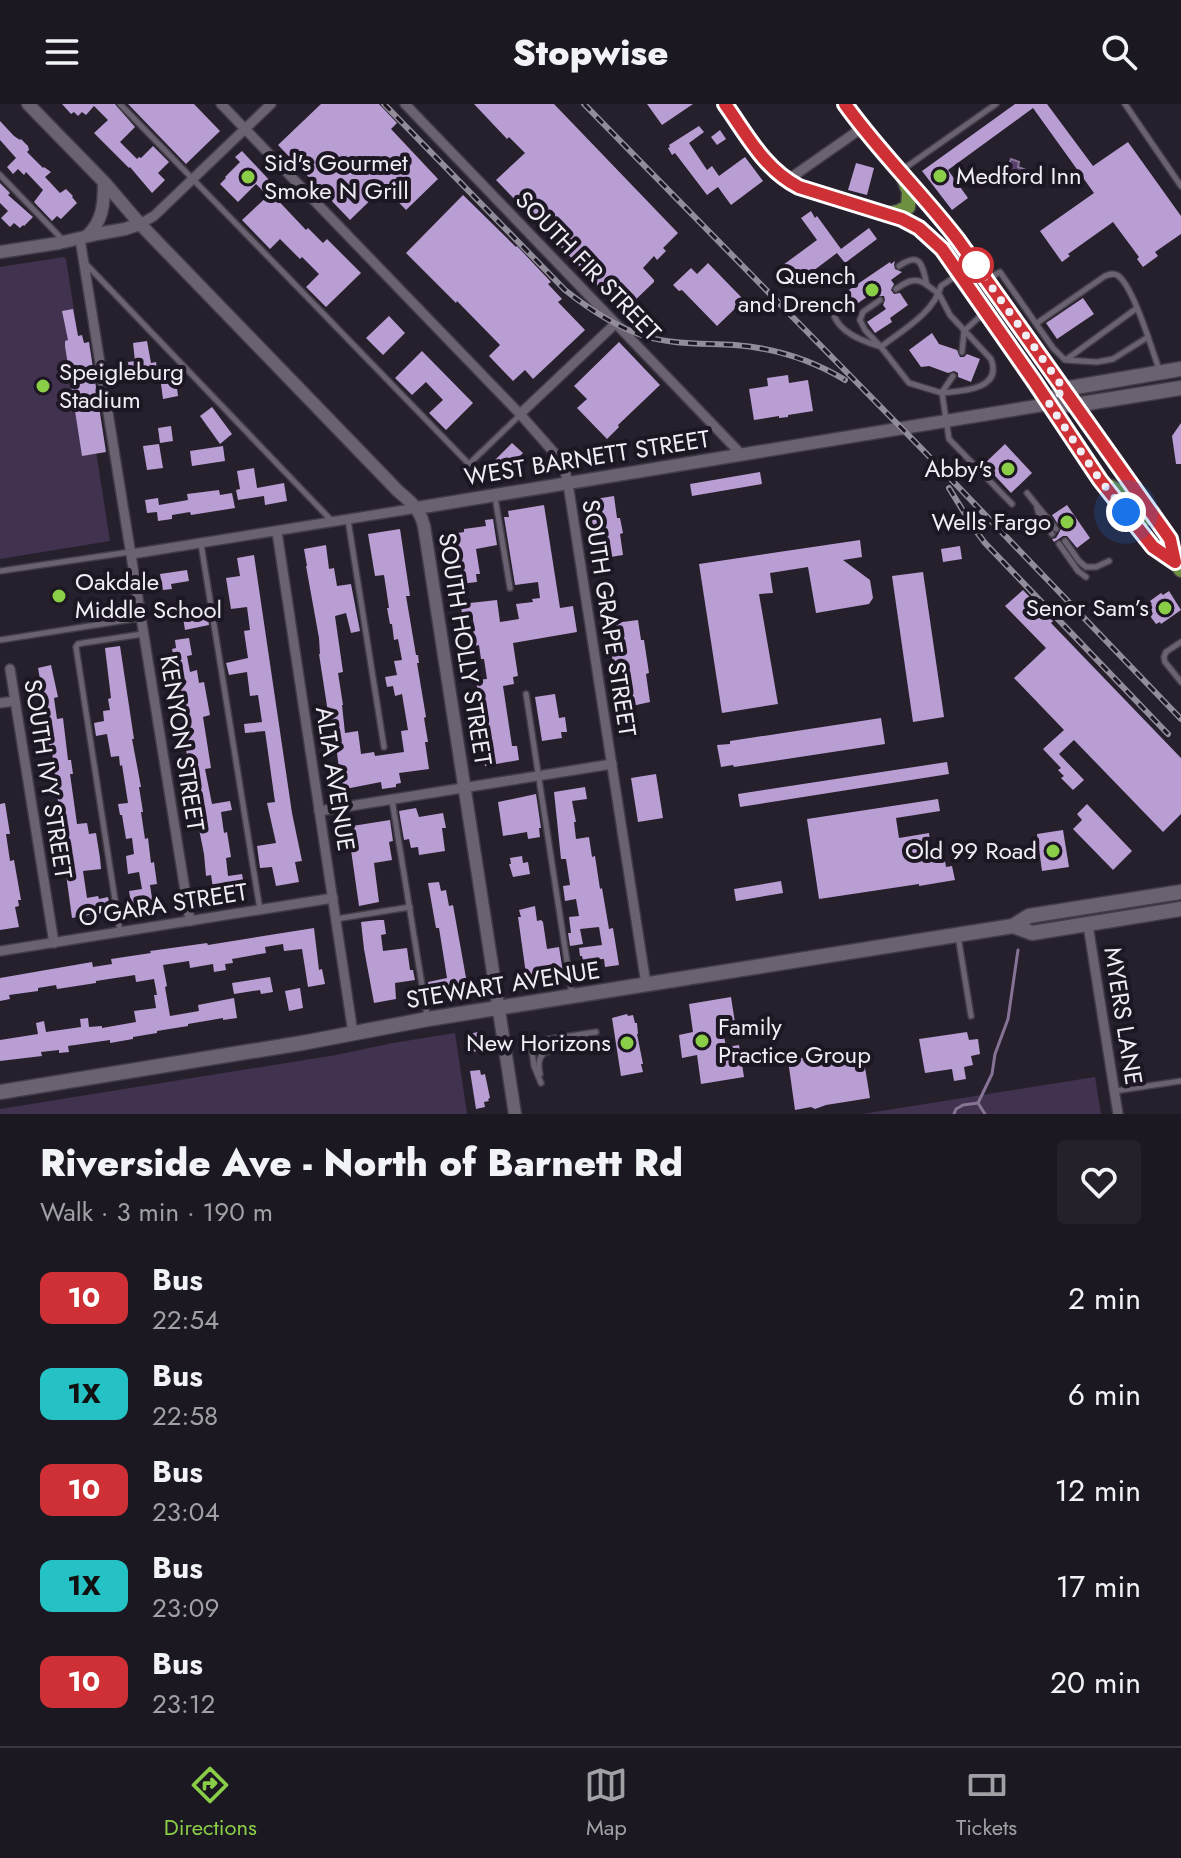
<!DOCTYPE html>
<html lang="en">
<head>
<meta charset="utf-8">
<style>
  :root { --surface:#1c1822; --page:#25212a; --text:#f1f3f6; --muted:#a0a0a5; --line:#3a3740; --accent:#8ace47 }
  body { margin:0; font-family:Jost,sans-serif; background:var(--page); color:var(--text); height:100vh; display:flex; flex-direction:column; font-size:30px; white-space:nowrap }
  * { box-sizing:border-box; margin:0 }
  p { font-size:26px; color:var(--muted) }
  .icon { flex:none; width:44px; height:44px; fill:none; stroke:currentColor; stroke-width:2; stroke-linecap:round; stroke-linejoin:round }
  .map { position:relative; height:1010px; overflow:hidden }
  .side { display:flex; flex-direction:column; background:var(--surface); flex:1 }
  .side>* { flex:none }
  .badge { padding:0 16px; border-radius:12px; font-size:28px; line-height:52px }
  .you { position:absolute; width:40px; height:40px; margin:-20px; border:6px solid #fff; border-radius:50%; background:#1a73e8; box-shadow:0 0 0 12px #1a73e833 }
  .map>.badge { position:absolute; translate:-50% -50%; box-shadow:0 0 0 4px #fff }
  .round { display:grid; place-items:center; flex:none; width:84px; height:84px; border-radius:8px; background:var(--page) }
  .headline { display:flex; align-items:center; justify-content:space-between; height:136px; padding:0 40px }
  h1 { font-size:38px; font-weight:800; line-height:60px }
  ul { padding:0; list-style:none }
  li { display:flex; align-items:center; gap:24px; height:96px; padding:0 40px }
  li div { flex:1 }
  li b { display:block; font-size:30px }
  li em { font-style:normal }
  li .badge { min-width:88px; font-weight:700; text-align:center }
  header { display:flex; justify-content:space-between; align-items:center; height:104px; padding:0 40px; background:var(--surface); font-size:36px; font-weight:800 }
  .tab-bar { display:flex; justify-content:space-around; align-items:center; height:112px; border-top:2px solid var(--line); background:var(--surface); font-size:22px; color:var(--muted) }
  .tab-bar a { display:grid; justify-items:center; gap:4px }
  .tab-bar .on { color:var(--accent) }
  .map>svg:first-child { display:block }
  .green { fill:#41334f }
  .water { fill:#583f6e; stroke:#867396; stroke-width:2 }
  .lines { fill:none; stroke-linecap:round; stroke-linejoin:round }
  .stream { stroke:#867396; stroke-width:3 }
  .building { fill:#b99ed3 }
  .service-casing { stroke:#413c46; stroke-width:8 }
  .minor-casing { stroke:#413c46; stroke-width:12 }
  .tertiary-casing { stroke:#413c46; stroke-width:15 }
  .secondary-casing { stroke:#413c46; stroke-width:17 }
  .primary-casing { stroke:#413c46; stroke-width:17 }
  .service { stroke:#6a6271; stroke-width:5 }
  .minor { stroke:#6a6271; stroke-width:9 }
  .tertiary { stroke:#6a6271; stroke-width:12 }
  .secondary { stroke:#6a6271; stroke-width:14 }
  .primary { stroke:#6c9040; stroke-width:14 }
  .rail-casing { stroke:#928d98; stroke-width:6 }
  .rail { stroke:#1d1723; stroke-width:3; stroke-dasharray:9; stroke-linecap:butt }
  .line-casing { stroke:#fff; stroke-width:18 }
  .line { stroke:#ce3036; stroke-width:12 }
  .walk { stroke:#f1edf5; stroke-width:8; stroke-dasharray:0 14.4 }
  .poi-dot { fill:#8ace47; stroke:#1d1723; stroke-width:3 }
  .stop-dot { fill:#fff; stroke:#ce3036; stroke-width:4 }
  .labels { text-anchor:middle; stroke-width:8; stroke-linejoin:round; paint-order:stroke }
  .poi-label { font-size:24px; fill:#f1edf5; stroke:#1d1723; text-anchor:end }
  .street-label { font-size:24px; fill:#f1edf5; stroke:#1d1723 }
</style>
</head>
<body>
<header><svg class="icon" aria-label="menu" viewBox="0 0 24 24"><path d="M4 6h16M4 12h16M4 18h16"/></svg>Stopwise<svg class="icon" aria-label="search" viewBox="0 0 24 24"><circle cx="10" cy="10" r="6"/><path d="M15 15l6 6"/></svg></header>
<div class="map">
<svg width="1181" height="1010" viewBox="0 0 1181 1010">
  <rect width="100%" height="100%" fill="#26202d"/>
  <g class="green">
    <path d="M64,153L66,155L110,437L0,455V163Z"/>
    <path d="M455,929L467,1010H0V1005L336,951L393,939Z"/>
    <path d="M1095,973L1101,1010H862Z"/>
  </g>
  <path class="water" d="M1011,55L1019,58L1018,63L1029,67L1026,76L1006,69Z"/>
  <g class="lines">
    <g class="stream">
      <path d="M954,1010L956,1005L963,1001L978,999"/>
      <path d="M985,1010L978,999L992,970L995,950L1008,915L1018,846"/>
    </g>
  </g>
  <g class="building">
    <path d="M62,0H115L135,23L120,38L137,55L139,53L141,54L153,42L169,58L158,69L165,76L152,89L130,63L129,64L94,29L108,16L94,2L86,11L82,8L78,12L74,8L71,10Z"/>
    <path d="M128,0H194L220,27L186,60Z"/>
    <path d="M321,0H379L397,19L391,25L438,75L406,106L384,83L350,116L278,41Z"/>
    <path d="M474,0H554L678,129L663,144L666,147L657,156L654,152L643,164L654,176V178L630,201L617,188L610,194L496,76L525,49L509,33L507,35Z"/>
    <path d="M647,0H693L662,21Z"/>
    <path d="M1015,0H1047L1093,62L1128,38L1181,112V130L1155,148L1158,152L1143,163L1137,155L1139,153L1113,118L1068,150L1070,152L1062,158L1040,127L1094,89L1033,4L948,66L968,94L952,106L922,67Z"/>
    <path d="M0,17L14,32L20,36L21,35L28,42L29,46L27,48L43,64L44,63L51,68L45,73L60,89L66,85L73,92L72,93L77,99L61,115L57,112L52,117L34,98L43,86L26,68L24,71L18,65L13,70L7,63L16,54L0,36Z"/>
    <path d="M699,22L704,28L689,39L707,66L712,62L719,72L745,53L763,77L731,101L718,83L707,91L675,49L672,51L668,44L670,43L669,41Z"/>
    <path d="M720,26L726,35L717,41L711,33Z"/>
    <path d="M242,47L273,80L264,88L256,80L238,98L220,80L226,74L225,73L240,58L235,53Z"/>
    <path d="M856,59L874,64L867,91L848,86Z"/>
    <path d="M0,79L10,89L8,91L33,113L24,122L23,121L20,124L14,119L10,123L1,114L8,107L0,99Z"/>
    <path d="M271,89L306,126L308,124L323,139L327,135L361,169L326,203L306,183L319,170L302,153L300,155L280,135L270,145L242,116Z"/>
    <path d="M463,91L516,143L517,142L551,178L548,180L562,195L558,198L585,226L533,275L525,266L513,277L489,252L500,241L457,197L456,199L406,149Z"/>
    <path d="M811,107L815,114L817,112L841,145L869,124L877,135L845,159L837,149L797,179L783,161L817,136L801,114Z"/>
    <path d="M895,157L894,161L895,165L902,168L891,176L894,180L891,186L894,190L900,189L908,201L890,214L892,218L875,229L867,218L886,205L883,201L885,196L884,192H877L874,188L851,204L852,195L848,193L844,194L843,190L890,158L891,160Z"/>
    <path d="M708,159L744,196L717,222L682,186L679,187L673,181L691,164L697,170Z"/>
    <path d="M1083,194L1094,210L1057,235L1046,219Z"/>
    <path d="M73,205L78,232L82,231L84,239L89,238L106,348L82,352L65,242V237L68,236L62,207Z"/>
    <path d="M389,212L405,229L383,251L366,234Z"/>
    <path d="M932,229L939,240L957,246L960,253H964L967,250L980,255L971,278L958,273V269L954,267L948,269L929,262L921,263L909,246Z"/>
    <path d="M147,237L151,259L156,258L158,271L130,275L128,258L135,257L133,239Z"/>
    <path d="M619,238L660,281L618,321L619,323L607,335L577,304L587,295L574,282Z"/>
    <path d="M422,247L473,299L446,326L429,309L443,296L426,278L412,291L395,274Z"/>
    <path d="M788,271L789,279L808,276L813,307L788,311V313L779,314V312L754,316L749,285L768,282L767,274Z"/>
    <path d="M176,277L178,292L163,295L161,280Z"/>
    <path d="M212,303L232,330L220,340L200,312Z"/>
    <path d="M1181,319V360H1176L1172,332Z"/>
    <path d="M171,322L173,337L160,339L158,324Z"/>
    <path d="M512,339L523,349L504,368L494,357Z"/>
    <path d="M159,340L163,364L147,366L143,342Z"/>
    <path d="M1005,340L1032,369L1011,389L984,360Z"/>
    <path d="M223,342L225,357L192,362L190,347Z"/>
    <path d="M254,364L257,384L284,379L287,397L265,401L264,392L238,396L236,386L240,385L237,367Z"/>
    <path d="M760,368L762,380L692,392L690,380Z"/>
    <path d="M219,386L220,391L232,389L235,404L191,411L190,408L172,411V415L158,417L157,408L147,409L145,396L158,394L159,401L188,396L187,390Z"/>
    <path d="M614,392L617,414H620L623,429L620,430L623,451L598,455L589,396Z"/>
    <path d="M544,401L560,504L573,502L577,528L513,539L518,572L513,573L514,580L503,582L512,642H517L519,656L485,662L483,646H486L482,617L478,618L476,602H480L476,576L487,575L484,555H481L479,541L470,543L468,528L475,527L472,510L462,512L461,500L497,496L500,518L519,515L516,500L533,498L532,495L540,494L538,478L515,481L504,413H509L508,407Z"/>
    <path d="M1067,401L1090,434L1077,444L1067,432H1063L1054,438L1052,435L1056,434L1061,425L1052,411Z"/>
    <path d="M493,415L497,441L476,445L480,470H476L477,478L460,480L455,448L450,449L448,436H452L451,430L464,428V425L486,422L485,416Z"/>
    <path d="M400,425L410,492H406L416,551H418L419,559H417L426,613L424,614L428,638H425L429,665L399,669L401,679L396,680V683L382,685L381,678L340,686L336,665L339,664L334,627L331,628L319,550H320L319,534L306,462H307L304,445L326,441L329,465L334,464L337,482L351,480L360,527L351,529L346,509L335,512L343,568L338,569L343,601H342L345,629L358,627L361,650L374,648L375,652L404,648L401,627L408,626L402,590L395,592L393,582L387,583L385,573L397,571L394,557L402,556L398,535L394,536L392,520H390L387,504H389L384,471L375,472L368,430Z"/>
    <path d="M860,436L862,453L843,456L870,476L873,494L869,500L816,509L808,463L770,469L773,489L759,490L778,600L722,609L699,460Z"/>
    <path d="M960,442L962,455L943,458L941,445Z"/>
    <path d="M254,451L292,709L302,757L295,758L299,778L276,782L272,763L260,764L257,742L276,739L267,699L275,698L265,627L245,629L244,620L262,618L258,591L250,592L247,568L229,571L226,559L248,554L244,527L250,526L247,503L231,505L226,474L240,472L237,454Z"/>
    <path d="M187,466L189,477L171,480L172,485L163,486L160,470Z"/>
    <path d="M923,468L944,613L913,618L892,472Z"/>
    <path d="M1023,486L1053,517L1051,519L1181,654V710L1163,728L1074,636L1059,650L1084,676L1073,686L1061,674L1064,672L1058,666L1061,664L1043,645L1064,626L1014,574L1046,544L1005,502Z"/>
    <path d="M1169,487L1181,506L1161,520L1160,518L1156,520L1150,512L1153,510L1148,502L1152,500L1150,497L1161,489L1163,491Z"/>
    <path d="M206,503L209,521L185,526L182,507Z"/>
    <path d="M638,516L641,536H644L649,569L646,570L650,598L623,604V602L620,603L607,520Z"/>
    <path d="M189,534L192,551L187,552L190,568L197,566L199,579L204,578L210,611L203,613L211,664L205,665L212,700L230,697L232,706L221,708L224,729L227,728L231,753L226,754L228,772L242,770L245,786L214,791L211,771L206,772L204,750L194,700L192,679L193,678L189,651L187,652L180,606L185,605L172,545L176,544L175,536Z"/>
    <path d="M120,542L134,635H132L141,683H139L143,708H141L145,735L148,734L151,759L154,758L157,780L150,781L153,801L132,804L129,787L142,785L139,768L128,770L126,752L134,750L132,734L126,735L122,711H120L118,700L128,699L122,661L120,662L119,652L111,653L107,630L96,632L94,619L104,617L103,607L110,606L108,595L111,594L105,544Z"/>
    <path d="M51,561L58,593L54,594L57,615L63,614L68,656H71L73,670H70L77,720L87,719L89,730L96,729L100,754L101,765L83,767L87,794L98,792L99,795L108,793L111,807L72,814L63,748H64L52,647H50L46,624L44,625L41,603L45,602L38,564Z"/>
    <path d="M555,590L559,614L565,613L567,628H561L562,634L542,637L535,593Z"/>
    <path d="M881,614L885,640L734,663L733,661L721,663L717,641L730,640V637Z"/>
    <path d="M947,658L949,670L740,703L738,690Z"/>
    <path d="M656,670L663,714L638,718L631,674Z"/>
    <path d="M585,683L587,695L572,697L576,718H574L576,735L589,733L592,753L595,752L600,785L602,784L609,825L613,824L619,861L605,863L604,855L583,856L582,852H580L579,844L602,841L599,823L580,825L583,840L570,842L568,829H571L569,813L579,812L576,795L565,797L563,782L570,781L566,755H561L554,688Z"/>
    <path d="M536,690L541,724H539L540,733L528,735L527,728L503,732L498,698Z"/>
    <path d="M938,695L940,707L896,714L899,734L929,729L932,753L944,751L946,763L952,762L955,776L919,782V780L819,795L807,715Z"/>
    <path d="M5,699L10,730H6L10,757L14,756L21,796H18L19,802L15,803L19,823L0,826V700Z"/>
    <path d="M1087,700L1132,747L1113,766L1073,725L1082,716L1077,710Z"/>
    <path d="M416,704L419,713L443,709L446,724H442L445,747L419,751L418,743L411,744L409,735L404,736L399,707Z"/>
    <path d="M390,716L393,737L389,738L392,756L374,759L379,798L359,802L350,739H348L346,723Z"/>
    <path d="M1063,726L1069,763L1042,767L1037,730Z"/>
    <path d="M522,752L523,759L528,758L530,770L513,773L509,760H511L510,754Z"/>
    <path d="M781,777L783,789L736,797L734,785Z"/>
    <path d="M439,778L441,787L446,786L449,802L453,801L468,885L430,891L428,878L447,874L439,824H436L428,779Z"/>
    <path d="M535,802L537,817L541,816L543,818L547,845L559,843L563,868L539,872L540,875L527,877L518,813H521L519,806Z"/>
    <path d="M378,816H384L386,830L381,831L383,847L407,844L410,866H413L415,876L395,879L396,895L374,899L364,845L361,818Z"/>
    <path d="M314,824L319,866L322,865L325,880L308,883L302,845L284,847L283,840L265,843L266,849L232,855L233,859L225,860L226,866L214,868L213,860L190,864L189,857L163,861L167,882L165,883L170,912L199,907L198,901L234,894L237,914L223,916V914L188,920V922L157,927V929L133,933V935L110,939V936L68,942L69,948L59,949V946L41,948L42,952L0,957V936L38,930L36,919L44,917L46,928L81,923L80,915L88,914L89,923L102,922V924L136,918L134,907L156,904L154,891H157L154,875L136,878L135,871L96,877V879L57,885L56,881L38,884V887L9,891L10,895L0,897V874L92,858L93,863L112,860L111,855L151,849L150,847L207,839L208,841Z"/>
    <path d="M270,873L273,888L261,890L260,886L234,890L232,879Z"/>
    <path d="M300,884L303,904L289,907L285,887Z"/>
    <path d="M731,893L736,925L723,927L726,943L739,941L744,973L701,980L697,951L682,954L679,931L693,928L689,900Z"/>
    <path d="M627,910L628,912L633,911L635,919H637L638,930H637L643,960H641L643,968L621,972L612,914Z"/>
    <path d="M478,928L480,942H476L477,947L468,949L464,931Z"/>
    <path d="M967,928L969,936L978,935L980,950L971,952L973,961L964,963L966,975L954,977L952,965L925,969L919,935Z"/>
    <path d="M862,945L870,994L826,1001L815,1005L811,1003L795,1006L788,956Z"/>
    <path d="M480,966L481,971L485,970L490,994L488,995L489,997L484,998L485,1003L476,1005L470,967Z"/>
  </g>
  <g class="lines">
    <defs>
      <g id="service">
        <path d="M120,0L469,360L520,311"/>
        <path d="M1125,0L1181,82"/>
        <path d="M902,66L996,0"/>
        <path d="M0,71L63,136"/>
        <path d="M86,160L331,416"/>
        <path d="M899,162C921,147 922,161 927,181L939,190L950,211L991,255C1003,286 961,287 942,289"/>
        <path d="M959,170L941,182C934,209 901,227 881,243L909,279L942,289L949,335L1012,400"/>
        <path d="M987,175L1000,168L1053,244L1065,256L1097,258L1113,255L1148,233"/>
        <path d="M896,185C906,178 915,172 927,181"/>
        <path d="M880,196L863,208L860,216L865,226L880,242"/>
        <path d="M847,198L833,209C839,229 863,237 881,243"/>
        <path d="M1037,219L1105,172C1110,170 1113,169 1117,171C1133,180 1153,249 1160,268"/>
        <path d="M962,248L964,227L985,208"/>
        <path d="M1067,255L1137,204"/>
        <path d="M942,288L953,272"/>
        <path d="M1027,389L1056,425"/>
        <path d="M495,393L510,484"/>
        <path d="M1037,404L1040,414L1052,430"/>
        <path d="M348,416L384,643"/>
        <path d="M1065,437L1079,457L1086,463H1096L1109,457"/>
        <path d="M201,440L260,806"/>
        <path d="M1059,440L1078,467L1086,473"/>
        <path d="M0,467L130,448"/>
        <path d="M0,536L140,514"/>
        <path d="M1181,538L1166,548L1164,553L1165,558L1181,578"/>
        <path d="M526,590L572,890"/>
        <path d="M392,696L427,912"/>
        <path d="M336,815L410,803"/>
        <path d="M120,828L76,543L78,540L83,539L143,530"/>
        <path d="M958,832L971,912"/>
        <path d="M540,970C538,961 538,954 545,948L589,941"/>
        <path d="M541,979L534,962L532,947L538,939L544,936L596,928"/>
        <path d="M1115,987L1181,977"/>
      </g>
      <g id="minor">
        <path d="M221,0L520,310L557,352L564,362L568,380L646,880"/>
        <path d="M405,0L742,351"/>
        <path d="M786,77L862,24"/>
        <path d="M140,120L154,112L271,0"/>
        <path d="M80,135L190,817"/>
        <path d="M520,310L615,220"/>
        <path d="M277,428L353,929"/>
        <path d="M132,450L417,404"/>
        <path d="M10,565L54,839"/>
        <path d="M0,599L15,597"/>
        <path d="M319,707L612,660"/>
        <path d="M1088,821L1118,1010"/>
        <path d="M0,847L333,794"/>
      </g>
      <g id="tertiary">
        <path d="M28,0L105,79L140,120L398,387C411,398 420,405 424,422L515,1010"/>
        <path d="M87,132C103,117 104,100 104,79"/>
        <path d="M0,148L59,139L97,130L125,125L140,120"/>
        <path d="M417,404L1049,300"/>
      </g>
      <g id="secondary">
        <path d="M1049,300L1064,285L1181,265"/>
        <path d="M1049,300L1075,301L1181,284"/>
        <path d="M1013,822L1032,829L1181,805"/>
        <path d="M0,988L302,939L428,915L1013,822L1029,812L1181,788"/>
      </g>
      <g id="primary">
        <path d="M725,0C746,30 765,65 799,83L902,115L919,124L931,134L942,145L986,208L1100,376L1153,443L1175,458L1181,466"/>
        <path d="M845,0C879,48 922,89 958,136L1170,435L1175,458"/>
        <path d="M887,110L898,108L908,103L909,88L904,75"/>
        <path d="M1111,383L1127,393L1141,412L1147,414L1153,409"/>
      </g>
    </defs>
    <use href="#service" class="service-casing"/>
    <use href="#minor" class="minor-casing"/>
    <use href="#tertiary" class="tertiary-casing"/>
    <use href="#secondary" class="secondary-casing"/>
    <use href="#primary" class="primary-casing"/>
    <use href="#service" class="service"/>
    <use href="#minor" class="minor"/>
    <use href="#tertiary" class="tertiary"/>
    <use href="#secondary" class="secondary"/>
    <use href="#primary" class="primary"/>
    <defs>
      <g id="rail">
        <path d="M384,0L565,186C589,205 614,222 644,232C674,241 704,239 735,241C773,244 812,256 845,276"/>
        <path d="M584,0L922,345L1181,615"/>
        <path d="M949,384L973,423L985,439L1168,630"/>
      </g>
    </defs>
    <use href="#rail" class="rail-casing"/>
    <use href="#rail" class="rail"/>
  </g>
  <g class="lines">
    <defs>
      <path id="line" d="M725,0C747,31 764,65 799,83L902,115L919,124L942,145L1034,277L1100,376L1153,443L1175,458L1170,435L958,136C922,89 879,48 845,0"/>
    </defs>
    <use href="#line" class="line-casing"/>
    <use href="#line" class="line"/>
    <path class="walk" d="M976,161L1064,285L1049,300L1100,376L1126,408"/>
  </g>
  <g class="poi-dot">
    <circle cx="940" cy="72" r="8"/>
    <circle cx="248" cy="73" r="8"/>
    <circle cx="872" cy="186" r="8"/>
    <circle cx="43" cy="282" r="8"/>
    <circle cx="1008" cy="365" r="8"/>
    <circle cx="1067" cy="418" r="8"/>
    <circle cx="59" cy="492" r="8"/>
    <circle cx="1165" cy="504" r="8"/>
    <circle cx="1053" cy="747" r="8"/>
    <circle cx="702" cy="937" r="8"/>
    <circle cx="627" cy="939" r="8"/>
  </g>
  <circle class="stop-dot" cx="976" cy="161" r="16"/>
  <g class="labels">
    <g class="poi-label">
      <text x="264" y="67" text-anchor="start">Sid's Gourmet<tspan x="264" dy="28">Smoke N Grill</tspan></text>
      <text x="956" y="80" text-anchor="start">Medford Inn</text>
      <text x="856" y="180">Quench<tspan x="856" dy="28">and Drench</tspan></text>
      <text x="59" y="276" text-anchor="start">Speigleburg<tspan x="59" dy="28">Stadium</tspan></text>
      <text x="992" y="373">Abby's</text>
      <text x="1051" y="426">Wells Fargo</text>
      <text x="75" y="486" text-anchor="start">Oakdale<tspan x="75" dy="28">Middle School</tspan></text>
      <text x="1149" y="512">Senor Sam’s</text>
      <text x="1037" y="755">Old 99 Road</text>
      <text x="718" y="931" text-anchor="start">Family<tspan x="718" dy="28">Practice Group</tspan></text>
      <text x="611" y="947">New Horizons</text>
    </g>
    <g class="street-label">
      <text transform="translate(588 162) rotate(46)" y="8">SOUTH FIR STREET</text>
      <text transform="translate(587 354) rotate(-9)" y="8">WEST BARNETT STREET</text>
      <text transform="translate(609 514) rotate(81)" y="8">SOUTH GRAPE STREET</text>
      <text transform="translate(465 545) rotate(81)" y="8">SOUTH HOLLY STREET</text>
      <text transform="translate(182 639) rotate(81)" y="8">KENYON STREET</text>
      <text transform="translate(48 675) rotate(81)" y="8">SOUTH IVY STREET</text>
      <text transform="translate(335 675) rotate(81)" y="8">ALTA AVENUE</text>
      <text transform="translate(163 801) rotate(-9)" y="8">O'GARA STREET</text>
      <text transform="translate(503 881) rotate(-9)" y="8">STEWART AVENUE</text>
      <text transform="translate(1123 912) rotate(81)" y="8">MYERS LANE</text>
    </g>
  </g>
</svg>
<div class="you" style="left:1126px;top:408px"></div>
</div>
<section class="side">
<div class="headline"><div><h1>Riverside Ave - North of Barnett Rd</h1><p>Walk · 3 min · 190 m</p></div><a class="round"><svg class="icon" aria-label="heart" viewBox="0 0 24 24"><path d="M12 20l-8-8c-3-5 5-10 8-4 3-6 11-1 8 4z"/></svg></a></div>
<ul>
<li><span class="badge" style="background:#ce3036;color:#fff">10</span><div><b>Bus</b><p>22:54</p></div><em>2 min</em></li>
<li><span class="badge" style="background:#24c2c4;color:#111">1X</span><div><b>Bus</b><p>22:58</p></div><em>6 min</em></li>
<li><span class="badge" style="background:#ce3036;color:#fff">10</span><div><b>Bus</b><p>23:04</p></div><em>12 min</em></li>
<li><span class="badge" style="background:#24c2c4;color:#111">1X</span><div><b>Bus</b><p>23:09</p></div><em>17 min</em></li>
<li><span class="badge" style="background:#ce3036;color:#fff">10</span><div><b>Bus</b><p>23:12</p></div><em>20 min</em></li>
</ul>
</section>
<nav class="tab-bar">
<a class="on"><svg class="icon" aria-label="directions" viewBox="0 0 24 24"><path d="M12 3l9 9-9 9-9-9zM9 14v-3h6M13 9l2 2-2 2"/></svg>Directions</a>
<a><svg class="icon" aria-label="map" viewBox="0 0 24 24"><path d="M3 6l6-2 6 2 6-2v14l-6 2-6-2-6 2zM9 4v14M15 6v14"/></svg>Map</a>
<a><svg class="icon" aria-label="tickets" viewBox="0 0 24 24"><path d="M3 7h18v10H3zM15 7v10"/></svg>Tickets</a>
</nav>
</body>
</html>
